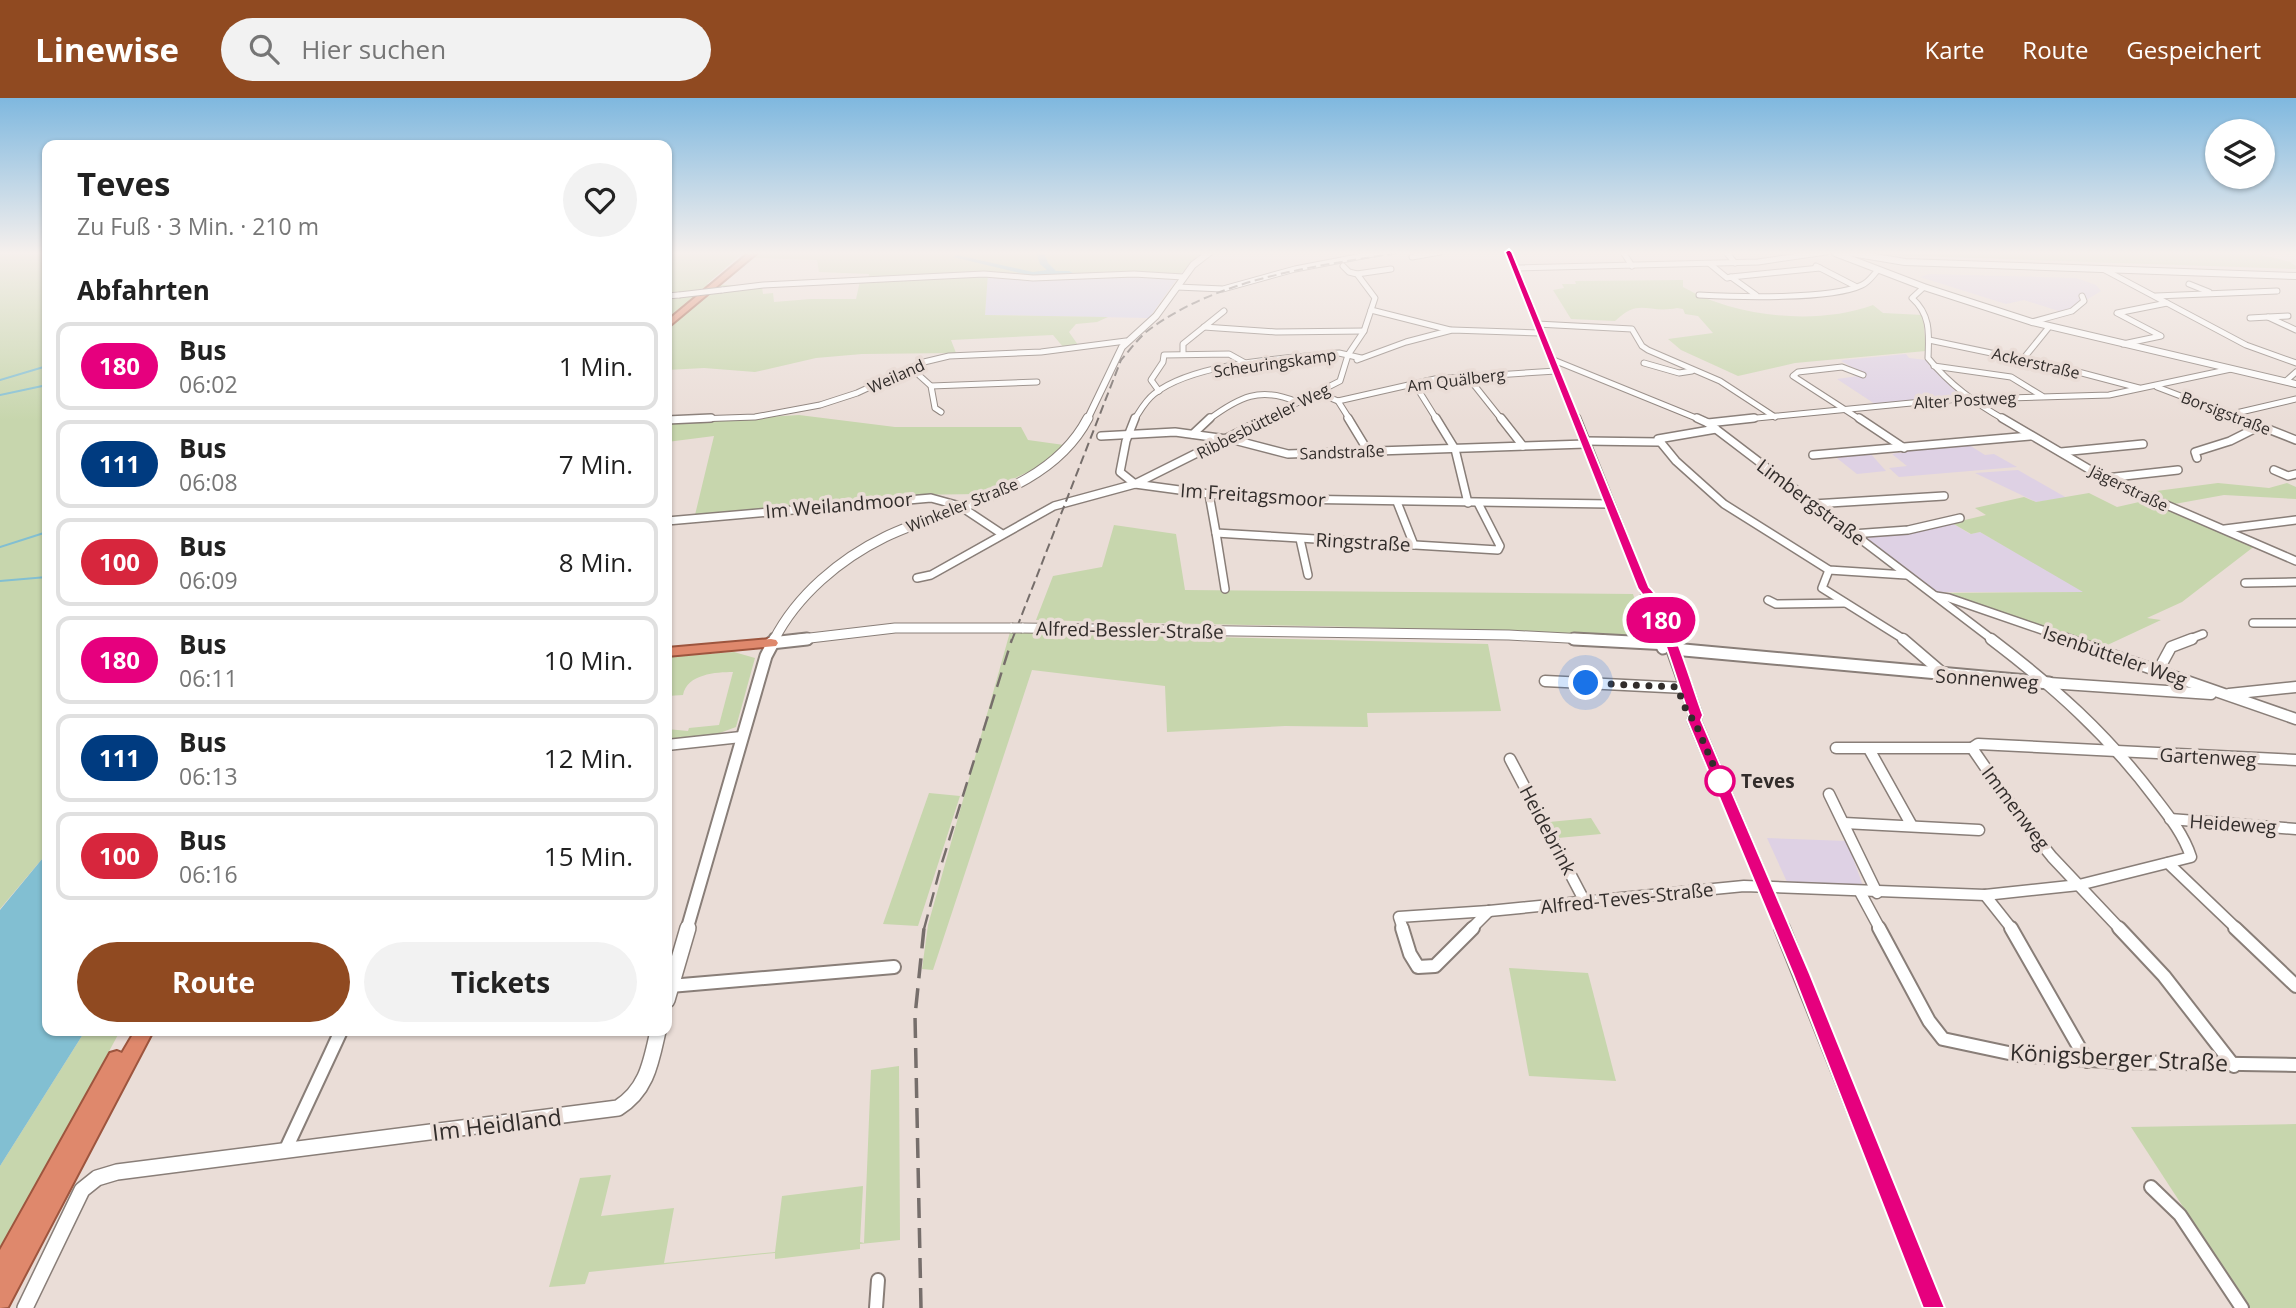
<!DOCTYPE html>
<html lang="de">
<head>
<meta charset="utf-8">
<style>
  :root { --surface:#fff; --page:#f2f2f2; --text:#222; --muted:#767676; --line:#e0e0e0; --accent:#904a21 }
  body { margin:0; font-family:"Open Sans",sans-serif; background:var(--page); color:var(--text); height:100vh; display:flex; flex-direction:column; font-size:26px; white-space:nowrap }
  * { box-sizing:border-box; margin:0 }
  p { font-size:23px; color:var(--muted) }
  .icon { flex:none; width:38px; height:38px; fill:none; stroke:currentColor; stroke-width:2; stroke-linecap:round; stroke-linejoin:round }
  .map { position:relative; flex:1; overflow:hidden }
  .side { position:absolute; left:42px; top:42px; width:630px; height:896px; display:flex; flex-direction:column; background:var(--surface); border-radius:14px; box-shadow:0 2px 5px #0004 }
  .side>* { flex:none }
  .badge { padding:0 14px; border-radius:23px; font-size:24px; line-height:46px }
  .tools { position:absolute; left:2205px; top:21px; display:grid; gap:14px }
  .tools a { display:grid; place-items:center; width:70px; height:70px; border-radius:50%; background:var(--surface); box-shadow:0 2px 5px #0004; font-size:35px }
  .you { position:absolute; width:35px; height:35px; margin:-18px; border:5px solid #fff; border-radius:50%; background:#1a73e8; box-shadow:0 0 0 10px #1a73e833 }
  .map>.badge { position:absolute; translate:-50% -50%; box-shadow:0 0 0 4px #fff }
  h2 { padding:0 35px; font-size:26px; line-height:63px }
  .round { display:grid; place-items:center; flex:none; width:74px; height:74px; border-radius:37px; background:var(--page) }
  .headline { display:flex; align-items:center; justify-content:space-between; height:119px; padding:0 35px }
  h1 { font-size:33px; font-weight:700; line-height:52px }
  .action { display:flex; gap:14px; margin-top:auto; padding:14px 35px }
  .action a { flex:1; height:80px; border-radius:42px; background:var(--accent); color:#fff; font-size:28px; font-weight:700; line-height:80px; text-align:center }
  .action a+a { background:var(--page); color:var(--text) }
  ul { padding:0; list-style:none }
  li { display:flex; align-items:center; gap:21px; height:88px; margin:0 14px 10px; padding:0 21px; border:4px solid var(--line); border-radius:14px }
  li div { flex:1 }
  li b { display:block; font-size:26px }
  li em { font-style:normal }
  li .badge { min-width:77px; font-weight:700; text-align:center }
  header { display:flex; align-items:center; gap:42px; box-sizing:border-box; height:98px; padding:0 35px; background:var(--accent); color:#fff }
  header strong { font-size:33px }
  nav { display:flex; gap:38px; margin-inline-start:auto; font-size:24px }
  .search { width:490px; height:63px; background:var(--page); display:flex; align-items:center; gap:18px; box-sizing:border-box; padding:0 24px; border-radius:38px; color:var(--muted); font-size:26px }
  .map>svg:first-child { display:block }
  .industrial { fill:#d7d3e9 }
  .education { fill:#ded1e4 }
  .green { fill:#c7d6ad }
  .water { fill:#82bfd2 }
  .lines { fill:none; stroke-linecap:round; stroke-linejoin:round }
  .stream { stroke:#82bfd2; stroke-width:2 }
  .river { fill:#82bfd2; fill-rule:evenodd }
  .minor-far3-casing { stroke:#897e78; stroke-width:7 }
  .minor-far2-casing { stroke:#897e78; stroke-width:10 }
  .minor-far1-casing { stroke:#897e78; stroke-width:13 }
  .minor-casing { stroke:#897e78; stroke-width:16 }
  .tertiary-far3-casing { stroke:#897e78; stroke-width:8 }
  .tertiary-far2-casing { stroke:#897e78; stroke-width:11 }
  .tertiary-far1-casing { stroke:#897e78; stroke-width:15 }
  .tertiary-casing { stroke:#897e78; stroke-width:18 }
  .trunk-casing { stroke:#9d553e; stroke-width:4 }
  .minor-far3 { stroke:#fff; stroke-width:5 }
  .minor-far2 { stroke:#fff; stroke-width:7 }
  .minor-far1 { stroke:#fff; stroke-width:10 }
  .minor { stroke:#fff; stroke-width:12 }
  .tertiary-far3 { stroke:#fff; stroke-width:6 }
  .tertiary-far2 { stroke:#fff; stroke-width:9 }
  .tertiary-far1 { stroke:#fff; stroke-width:11 }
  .tertiary { stroke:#fff; stroke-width:15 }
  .trunk { fill:#df886c; fill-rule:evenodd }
  .rail-far2 { stroke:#766e6b; stroke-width:2; stroke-dasharray:9 4.5; stroke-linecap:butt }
  .rail-far1 { stroke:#766e6b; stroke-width:2.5; stroke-dasharray:15 8; stroke-linecap:butt }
  .rail { stroke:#766e6b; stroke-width:3.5; stroke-dasharray:20 10; stroke-linecap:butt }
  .minor-bridge-casing { stroke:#897e78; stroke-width:7; stroke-linecap:butt }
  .tertiary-bridge-casing { stroke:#897e78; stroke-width:11; stroke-linecap:butt }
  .minor-bridge { stroke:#fff; stroke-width:5 }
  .tertiary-bridge { stroke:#fff; stroke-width:9 }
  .line { fill:#e6007e; stroke:#fff; stroke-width:2 }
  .walk { stroke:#322d2b; stroke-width:7; stroke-dasharray:0 12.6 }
  .stop-dot { fill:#fff; stroke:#e6007e; stroke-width:3.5 }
  .labels { text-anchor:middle; stroke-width:7; stroke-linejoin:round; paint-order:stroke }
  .far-street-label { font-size:16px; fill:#322d2b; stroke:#eaddd7 }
  .street-label { font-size:19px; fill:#322d2b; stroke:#eaddd7 }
  .stop-label { font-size:19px; font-weight:bold; fill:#322d2b; stroke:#eaddd7; text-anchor:start }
  .near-street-label { font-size:23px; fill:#322d2b; stroke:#eaddd7 }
</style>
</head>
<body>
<header>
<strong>Linewise</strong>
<div class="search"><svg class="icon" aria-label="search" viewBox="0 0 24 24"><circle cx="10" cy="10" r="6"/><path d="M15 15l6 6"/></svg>Hier suchen</div>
<nav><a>Karte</a><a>Route</a><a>Gespeichert</a></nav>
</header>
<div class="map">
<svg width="2296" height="1210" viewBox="0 0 2296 1210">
  <rect width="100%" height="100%" fill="#eaddd7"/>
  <path class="industrial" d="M987,177H1135L1176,182L1149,220L985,217Z"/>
  <g class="education">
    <path d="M1929,176L2076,180L2096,187L2101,193L2065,215L2024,202L2006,206L1920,179Z"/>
    <path d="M1906,256L1909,260L1926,262L1959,297L1875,306L1837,281L1866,277L1841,263L1844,262Z"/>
    <path d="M1966,345L1985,357L1994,356L2017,369L1899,379L1889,370L1907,368L1892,356L1904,354L1901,352Z"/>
    <path d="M1869,354L1886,373L1857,376L1833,357Z"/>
    <path d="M2018,372L2067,400L2036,404L1975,375Z"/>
    <path d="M1952,425L1970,436L1980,434L2085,494H1934L1861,439Z"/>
    <path d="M1767,740L1847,743L1863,788L1787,784Z"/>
  </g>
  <g class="green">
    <path d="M0,154H47V755L0,811Z"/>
    <path d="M667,154H744L707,186L762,189L763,196L773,195L774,204L811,201H856L860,183L868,182L869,176L819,174L817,162L751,160L758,154H1204L1180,176L1172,177L1062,179L988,175L985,217L1108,219L1097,224L1076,226L1069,234L1078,247L1064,250L1053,237L951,242L956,255L862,256L816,260L755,274L704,270L667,272V231L669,228H667Z"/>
    <path d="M1856,154H2149L2185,157L2183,154C2221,154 2257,153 2293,165H2291L2296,168V171L1884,157Z"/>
    <path d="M1683,182V189C1734,219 1816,228 1873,207L1883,215L1923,217L1926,253L1795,265L1738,278L1681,252L1668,241L1641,240L1668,241L1713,235L1698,218L1685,216L1683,211L1677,210C1647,216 1640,199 1615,223L1571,221L1553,192L1564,190L1562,186H1576L1575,183Z"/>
    <path d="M799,317L895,329H1021L1028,342L1064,347L1051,360L1028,374L981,396L905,397L695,417L714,338L667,344V325Z"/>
    <path d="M2218,385L2269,390L2287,385L2296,389V401L2224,397L2169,407L2141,395Z"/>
    <path d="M2089,395L2117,409L2148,402L2256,447L2182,504L2147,520L2161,522L2101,550L1942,495L2083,494L1980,434L1971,436L1952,425L1986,417L1975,410L2024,399L2036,404Z"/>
    <path d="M1114,427L1176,436L1185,492L1633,496L1645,533L1633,540C1434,528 1235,528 1036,522L1053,478L1102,469Z"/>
    <path d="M1010,534L1488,546L1501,613L1367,615L1368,629L1285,628L1167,634L1165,588L1032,572L933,872L922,871L928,827Z"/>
    <path d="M734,554L755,560L736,629L717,636L667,641V631L688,633L689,630L719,627L733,574C716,574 687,576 683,597L667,598V559Z"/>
    <path d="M929,695L960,698L918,828L883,826Z"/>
    <path d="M1591,720L1601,736L1558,740L1549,724Z"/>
    <path d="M1509,870L1588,875L1616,983L1529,978Z"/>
    <path d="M85,933H120L0,1155V1068Z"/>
    <path d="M899,968L900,1142L860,1146V1151L775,1161V1155L589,1174L585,1186L549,1189L580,1080L611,1077L601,1118L674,1110L664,1165L775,1154L782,1098L863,1088L860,1144L864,1145L871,972Z"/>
    <path d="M2296,1026V1210H2249L2131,1029Z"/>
  </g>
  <path class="water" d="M47,755V933H85L0,1068V812Z"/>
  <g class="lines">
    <g class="stream">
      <path d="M0,282L47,268"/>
      <path d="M0,297L47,287"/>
      <path d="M0,449L47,434"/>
      <path d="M0,483L47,479"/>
    </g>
    <path class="river" d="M1036,154H1044L1048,165L1056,173H1069L1073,175L1069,177L1033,178L953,159L957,157L1033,174L1047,172L1040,166Z"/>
    <defs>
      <g id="minor-far3">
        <path d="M1623,154L1632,168"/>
        <path d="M1726,154L1735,165"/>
        <path d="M1412,159L1440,154"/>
        <path d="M1710,166L1727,180L1731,179L1756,197"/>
        <path d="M1343,168L1349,174L1357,176L1375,200L1364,233L1348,257"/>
        <path d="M1816,168L1855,188"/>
        <path d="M1515,170L1758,164L1826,154"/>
        <path d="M2103,171L2246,247L2296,265"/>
        <path d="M1357,176L1391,171"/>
        <path d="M1731,179L1820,170"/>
        <path d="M2189,186L2209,194"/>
        <path d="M1177,189L1223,191L1295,171L1383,154"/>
        <path d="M1924,189L1912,200C1931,217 1929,236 1928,260C1950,287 1975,305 2005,322"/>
        <path d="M722,192L763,187L984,176L1033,180L1134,176L1183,179"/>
        <path d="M1699,197C1736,199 1831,202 1862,187C1869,184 1873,177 1878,172"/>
        <path d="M667,198L679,197"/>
        <path d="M2156,198L2277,193"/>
        <path d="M1371,212L1450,232"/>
        <path d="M2288,218L2268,219L2296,232"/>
        <path d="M2250,220L2268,219"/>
        <path d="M2032,224L2072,213L2084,203L2082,198"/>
        <path d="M1537,226L1632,231L1642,248L1648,252L1720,283L1775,319"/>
        <path d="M1204,229L1276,234L1364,233"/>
        <path d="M1929,242L2063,270L2139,290"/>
        <path d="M2123,246L2161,238L2117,215L2167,205"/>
        <path d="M1183,256V246L1224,213"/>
        <path d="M1348,257L1361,260"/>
        <path d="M1551,261L1701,322"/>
        <path d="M2023,261L2049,229"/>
        <path d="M1357,262L1406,244L1452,232L1540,235"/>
        <path d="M1644,265L1679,275L1692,273"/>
        <path d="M1934,268L2011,279L2042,298"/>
        <path d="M911,270L931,288L935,310L941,314"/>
        <path d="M1467,278L1502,322"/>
        <path d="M2286,283L2296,274"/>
        <path d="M1414,285L1437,322"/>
        <path d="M931,288L1037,284"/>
        <path d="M2157,289L2244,322"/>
        <path d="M1159,293L1151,282L1163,264L1164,257L1229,256L1247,266"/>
        <path d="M1318,295L1338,303L1435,281L1556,273"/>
        <path d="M1338,303L1350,322"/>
        <path d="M2232,316L2296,301"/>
        <path d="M667,322L755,319L820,307L857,295L924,264L949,258L1041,254L1126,243"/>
        <path d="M1134,322C1140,313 1145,303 1154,296C1194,264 1288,260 1339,255L1348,257"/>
        <path d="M1208,322C1239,299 1260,288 1297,304"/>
        <path d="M1263,322L1340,283L1348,257"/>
        <path d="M1736,322L1942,302L2109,297L2231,271"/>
        <path d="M1861,322L1793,278L1798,274L1842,269L1863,277"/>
      </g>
      <g id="minor-far2">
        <path d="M1135,320L1126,343L1120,374L1135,386L1267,320"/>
        <path d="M1348,320L1368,353"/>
        <path d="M1436,320L1455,351L1468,405"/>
        <path d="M1501,320L1523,348"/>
        <path d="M1697,320L1708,325L1993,542"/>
        <path d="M1859,320L1904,350"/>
        <path d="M2002,320L2104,380L2296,463"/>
        <path d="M2240,320L2296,342"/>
        <path d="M667,322L711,320"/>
        <path d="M1708,325L1754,320"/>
        <path d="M1716,331L1658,341L1676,363L1724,406L1829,472L1906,477"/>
        <path d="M1193,336L1210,320"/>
        <path d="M1101,338L1175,334L1234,342L1288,356L1586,346"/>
        <path d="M1585,343L1659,344"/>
        <path d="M2061,354L2143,346"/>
        <path d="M1813,357L2030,338"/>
        <path d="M2197,360L2195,354L2230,343L2260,328"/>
        <path d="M2274,372L2288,378L2296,376"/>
        <path d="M2106,380L2178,372"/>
        <path d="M1209,396L1216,435L1498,452L1500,448L1478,405"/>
        <path d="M1397,404L1414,447"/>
        <path d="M1813,406L1944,398"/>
        <path d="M667,423L931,400L960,408L1002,436"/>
        <path d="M2225,431L2296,422"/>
        <path d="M1216,435L1225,491"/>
        <path d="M1852,436L1908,432L1960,420"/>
        <path d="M1300,441L1308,477"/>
        <path d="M1829,472L1822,490L1905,542"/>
        <path d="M917,480L931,477L1054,408L1135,386L1209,396L1287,401L1610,406"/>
        <path d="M2245,485L2296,484"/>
        <path d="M1936,498L1949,500L2071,542"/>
        <path d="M1768,502L1776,506L1845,505"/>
        <path d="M2253,525H2296"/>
        <path d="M2187,542L2203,536"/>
      </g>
      <g id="minor-far1">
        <path d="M1903,541L1945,577"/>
        <path d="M2066,541L2296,621"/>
        <path d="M2158,573L2171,549L2192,541"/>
        <path d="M1545,583L1685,590"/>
        <path d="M2049,585L2211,596"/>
        <path d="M2229,596L2296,589"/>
        <path d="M667,647L741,639"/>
        <path d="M1836,650H1972"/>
        <path d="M1869,651L1912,728"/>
        <path d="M1510,661L1585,804"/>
        <path d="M1829,696L1877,795"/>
        <path d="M2170,721L2296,731"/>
        <path d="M1844,725L1979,732"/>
        <path d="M2168,765L2237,831"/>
        <path d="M1860,794L1880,831"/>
        <path d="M1985,797L2012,831"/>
        <path d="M1489,813L1744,788L1985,797L2079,787L2191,759C2184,737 2169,718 2155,700C2108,637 2053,588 1991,541"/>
        <path d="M1403,831L1399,819L1489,813"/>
        <path d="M1471,831L1489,813"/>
        <path d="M2120,831L2052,759L2016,714L1972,650L1978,646L2296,662"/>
      </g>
      <g id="minor">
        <path d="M1402,830L1410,856L1418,869L1435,868L1473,830"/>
        <path d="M1879,830L1929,923L1943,941L2018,957L2120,964L2296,967"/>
        <path d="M2011,830L2087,963"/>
        <path d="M2119,830L2164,878L2234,968"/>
        <path d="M2235,830L2296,888"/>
        <path d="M670,888L894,869"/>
        <path d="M285,1053L341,933"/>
        <path d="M2151,1089L2180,1117L2242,1210"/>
        <path d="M876,1210L878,1182"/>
      </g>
      <g id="tertiary-far3">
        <path d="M1509,154L1576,322"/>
        <path d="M1845,154L1905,164L2296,178"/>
        <path d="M1835,155L1924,189L2032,224L2296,286"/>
        <path d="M1087,322L1122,249L1156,218L1193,167L1210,154"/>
      </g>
      <g id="tertiary-far2">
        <path d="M1576,320L1644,491L1658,513L1670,542"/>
        <path d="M1644,500L1660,542"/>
        <path d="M1022,530L1509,537L1605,542"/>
        <path d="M774,542C797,497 840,461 885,439C954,406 1049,395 1088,320"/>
        <path d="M793,542L895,530H1012"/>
      </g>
      <g id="tertiary-far1">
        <path d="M1574,541L1669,546L1680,551"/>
        <path d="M1659,541L1663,550"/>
        <path d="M1669,541L1696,617L1694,622L1783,831"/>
        <path d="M771,545L807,541"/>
        <path d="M1673,551L2049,585"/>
        <path d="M687,831L766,558L775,541"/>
      </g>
      <g id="tertiary">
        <path d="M1782,830L1934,1210"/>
        <path d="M667,902L688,830"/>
        <path d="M25,1210L82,1092L97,1080L117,1074L618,1010C647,992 651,964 658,933"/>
      </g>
      <g id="trunk">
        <path d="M750,154H758L667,230V223Z"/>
        <path d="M771,541L776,542L778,545L776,548L667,558V550Z"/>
        <path d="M135,933H153L8,1209L0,1210V1152L110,955L117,953L122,955Z"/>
      </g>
    </defs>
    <use href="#minor-far3" class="minor-far3-casing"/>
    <use href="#minor-far2" class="minor-far2-casing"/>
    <use href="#minor-far1" class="minor-far1-casing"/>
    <use href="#minor" class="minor-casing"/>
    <use href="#tertiary-far3" class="tertiary-far3-casing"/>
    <use href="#tertiary-far2" class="tertiary-far2-casing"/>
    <use href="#tertiary-far1" class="tertiary-far1-casing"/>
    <use href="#tertiary" class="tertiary-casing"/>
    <use href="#trunk" class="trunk-casing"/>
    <use href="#minor-far3" class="minor-far3"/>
    <use href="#minor-far2" class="minor-far2"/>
    <use href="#minor-far1" class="minor-far1"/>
    <use href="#minor" class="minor"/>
    <use href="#tertiary-far3" class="tertiary-far3"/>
    <use href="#tertiary-far2" class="tertiary-far2"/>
    <use href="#tertiary-far1" class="tertiary-far1"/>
    <use href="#tertiary" class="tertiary"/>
    <use href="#trunk" class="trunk"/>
    <path class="rail-far2" d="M1012,542L1121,262C1129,253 1137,242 1146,234C1218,179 1317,168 1404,154"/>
    <path class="rail-far1" d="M924,831L940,771L1012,541"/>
    <path class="rail" d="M921,1210L915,918L924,830"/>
    <defs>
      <path id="minor-bridge" d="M679,197L722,192"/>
      <path id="tertiary-bridge" d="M1012,530H1022"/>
    </defs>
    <use href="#minor-bridge" class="minor-bridge-casing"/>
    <use href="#tertiary-bridge" class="tertiary-bridge-casing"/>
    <use href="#minor-bridge" class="minor-bridge"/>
    <use href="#tertiary-bridge" class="tertiary-bridge"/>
  </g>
  <linearGradient id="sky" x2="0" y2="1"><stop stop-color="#7fb8df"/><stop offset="0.48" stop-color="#f6f0ed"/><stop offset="1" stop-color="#f6f0ed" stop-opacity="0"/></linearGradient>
  <rect width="2296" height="323" fill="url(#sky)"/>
  <path class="line" d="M1509,151L1512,154L1649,489C1668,505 1693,591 1703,617L1701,622L1810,876L1945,1210H1923L1793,876L1687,622L1689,617C1677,585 1659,515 1638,491L1505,154Z"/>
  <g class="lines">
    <path class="walk" d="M1586,585L1677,589L1688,617L1694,622L1720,683"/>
  </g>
  <circle class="stop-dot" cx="1720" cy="683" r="14"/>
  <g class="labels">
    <g class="far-street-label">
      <text transform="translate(1275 265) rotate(-8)" y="6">Scheuringskamp</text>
      <text transform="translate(2036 265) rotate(13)" y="6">Ackerstraße</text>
      <text transform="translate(896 278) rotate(-24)" y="6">Weiland</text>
      <text transform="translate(1456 282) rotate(-7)" y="6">Am Quälberg</text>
      <text transform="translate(1965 302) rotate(-3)" y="6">Alter Postweg</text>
      <text transform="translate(2226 315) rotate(21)" y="6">Borsigstraße</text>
      <text transform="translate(1263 323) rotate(-27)" y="6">Ribbesbütteler Weg</text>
      <text transform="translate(1342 354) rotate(-2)" y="6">Sandstraße</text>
      <text transform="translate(2129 390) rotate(26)" y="6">Jägerstraße</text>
      <text transform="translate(962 407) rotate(-22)" y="6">Winkeler Straße</text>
    </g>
    <g class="street-label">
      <text transform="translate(1253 397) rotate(4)" y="7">Im Freitagsmoor</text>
      <text transform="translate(1811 404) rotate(37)" y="7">Limbergstraße</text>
      <text transform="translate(839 407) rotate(-5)" y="7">Im Weilandmoor</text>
      <text transform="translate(1363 444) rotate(3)" y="7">Ringstraße</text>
      <text transform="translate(1130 532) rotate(1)" y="7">Alfred-Bessler-Straße</text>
      <text transform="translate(2115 558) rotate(19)" y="7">Isenbütteler Weg</text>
      <text transform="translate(1987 581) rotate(4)" y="7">Sonnenweg</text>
      <text transform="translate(2208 659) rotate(3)" y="7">Gartenweg</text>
      <text transform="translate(2016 710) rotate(53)" y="7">Immenweg</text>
      <text transform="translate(2233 726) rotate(4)" y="7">Heideweg</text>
      <text transform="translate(1548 732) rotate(62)" y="7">Heidebrink</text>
      <text transform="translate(1627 800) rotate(-6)" y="7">Alfred-Teves-Straße</text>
    </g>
    <g class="stop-label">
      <text x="1741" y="690">Teves</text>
    </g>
    <g class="near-street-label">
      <text transform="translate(2119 960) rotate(3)" y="8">Königsberger Straße</text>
      <text transform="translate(497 1027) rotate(-7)" y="8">Im Heidland</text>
    </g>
  </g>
</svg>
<div class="tools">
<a><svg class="icon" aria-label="layers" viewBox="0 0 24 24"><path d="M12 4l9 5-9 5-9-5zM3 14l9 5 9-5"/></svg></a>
</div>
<div class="you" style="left:1586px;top:585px"></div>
<b class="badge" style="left:1661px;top:522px;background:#e6007e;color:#fff">180</b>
<section class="side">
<div class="headline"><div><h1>Teves</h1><p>Zu Fuß · 3 Min. · 210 m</p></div><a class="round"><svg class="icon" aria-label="heart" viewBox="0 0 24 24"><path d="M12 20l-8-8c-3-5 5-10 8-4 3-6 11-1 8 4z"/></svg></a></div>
<h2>Abfahrten</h2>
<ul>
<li><span class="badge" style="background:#e6007e;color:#fff">180</span><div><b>Bus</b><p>06:02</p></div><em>1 Min.</em></li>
<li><span class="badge" style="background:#003b80;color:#fff">111</span><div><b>Bus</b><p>06:08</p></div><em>7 Min.</em></li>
<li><span class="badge" style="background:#d7263d;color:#fff">100</span><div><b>Bus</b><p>06:09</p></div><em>8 Min.</em></li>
<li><span class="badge" style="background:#e6007e;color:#fff">180</span><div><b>Bus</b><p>06:11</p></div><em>10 Min.</em></li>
<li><span class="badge" style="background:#003b80;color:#fff">111</span><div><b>Bus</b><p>06:13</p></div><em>12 Min.</em></li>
<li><span class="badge" style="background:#d7263d;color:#fff">100</span><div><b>Bus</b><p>06:16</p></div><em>15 Min.</em></li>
</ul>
<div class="action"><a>Route</a><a>Tickets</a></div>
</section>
</div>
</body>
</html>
